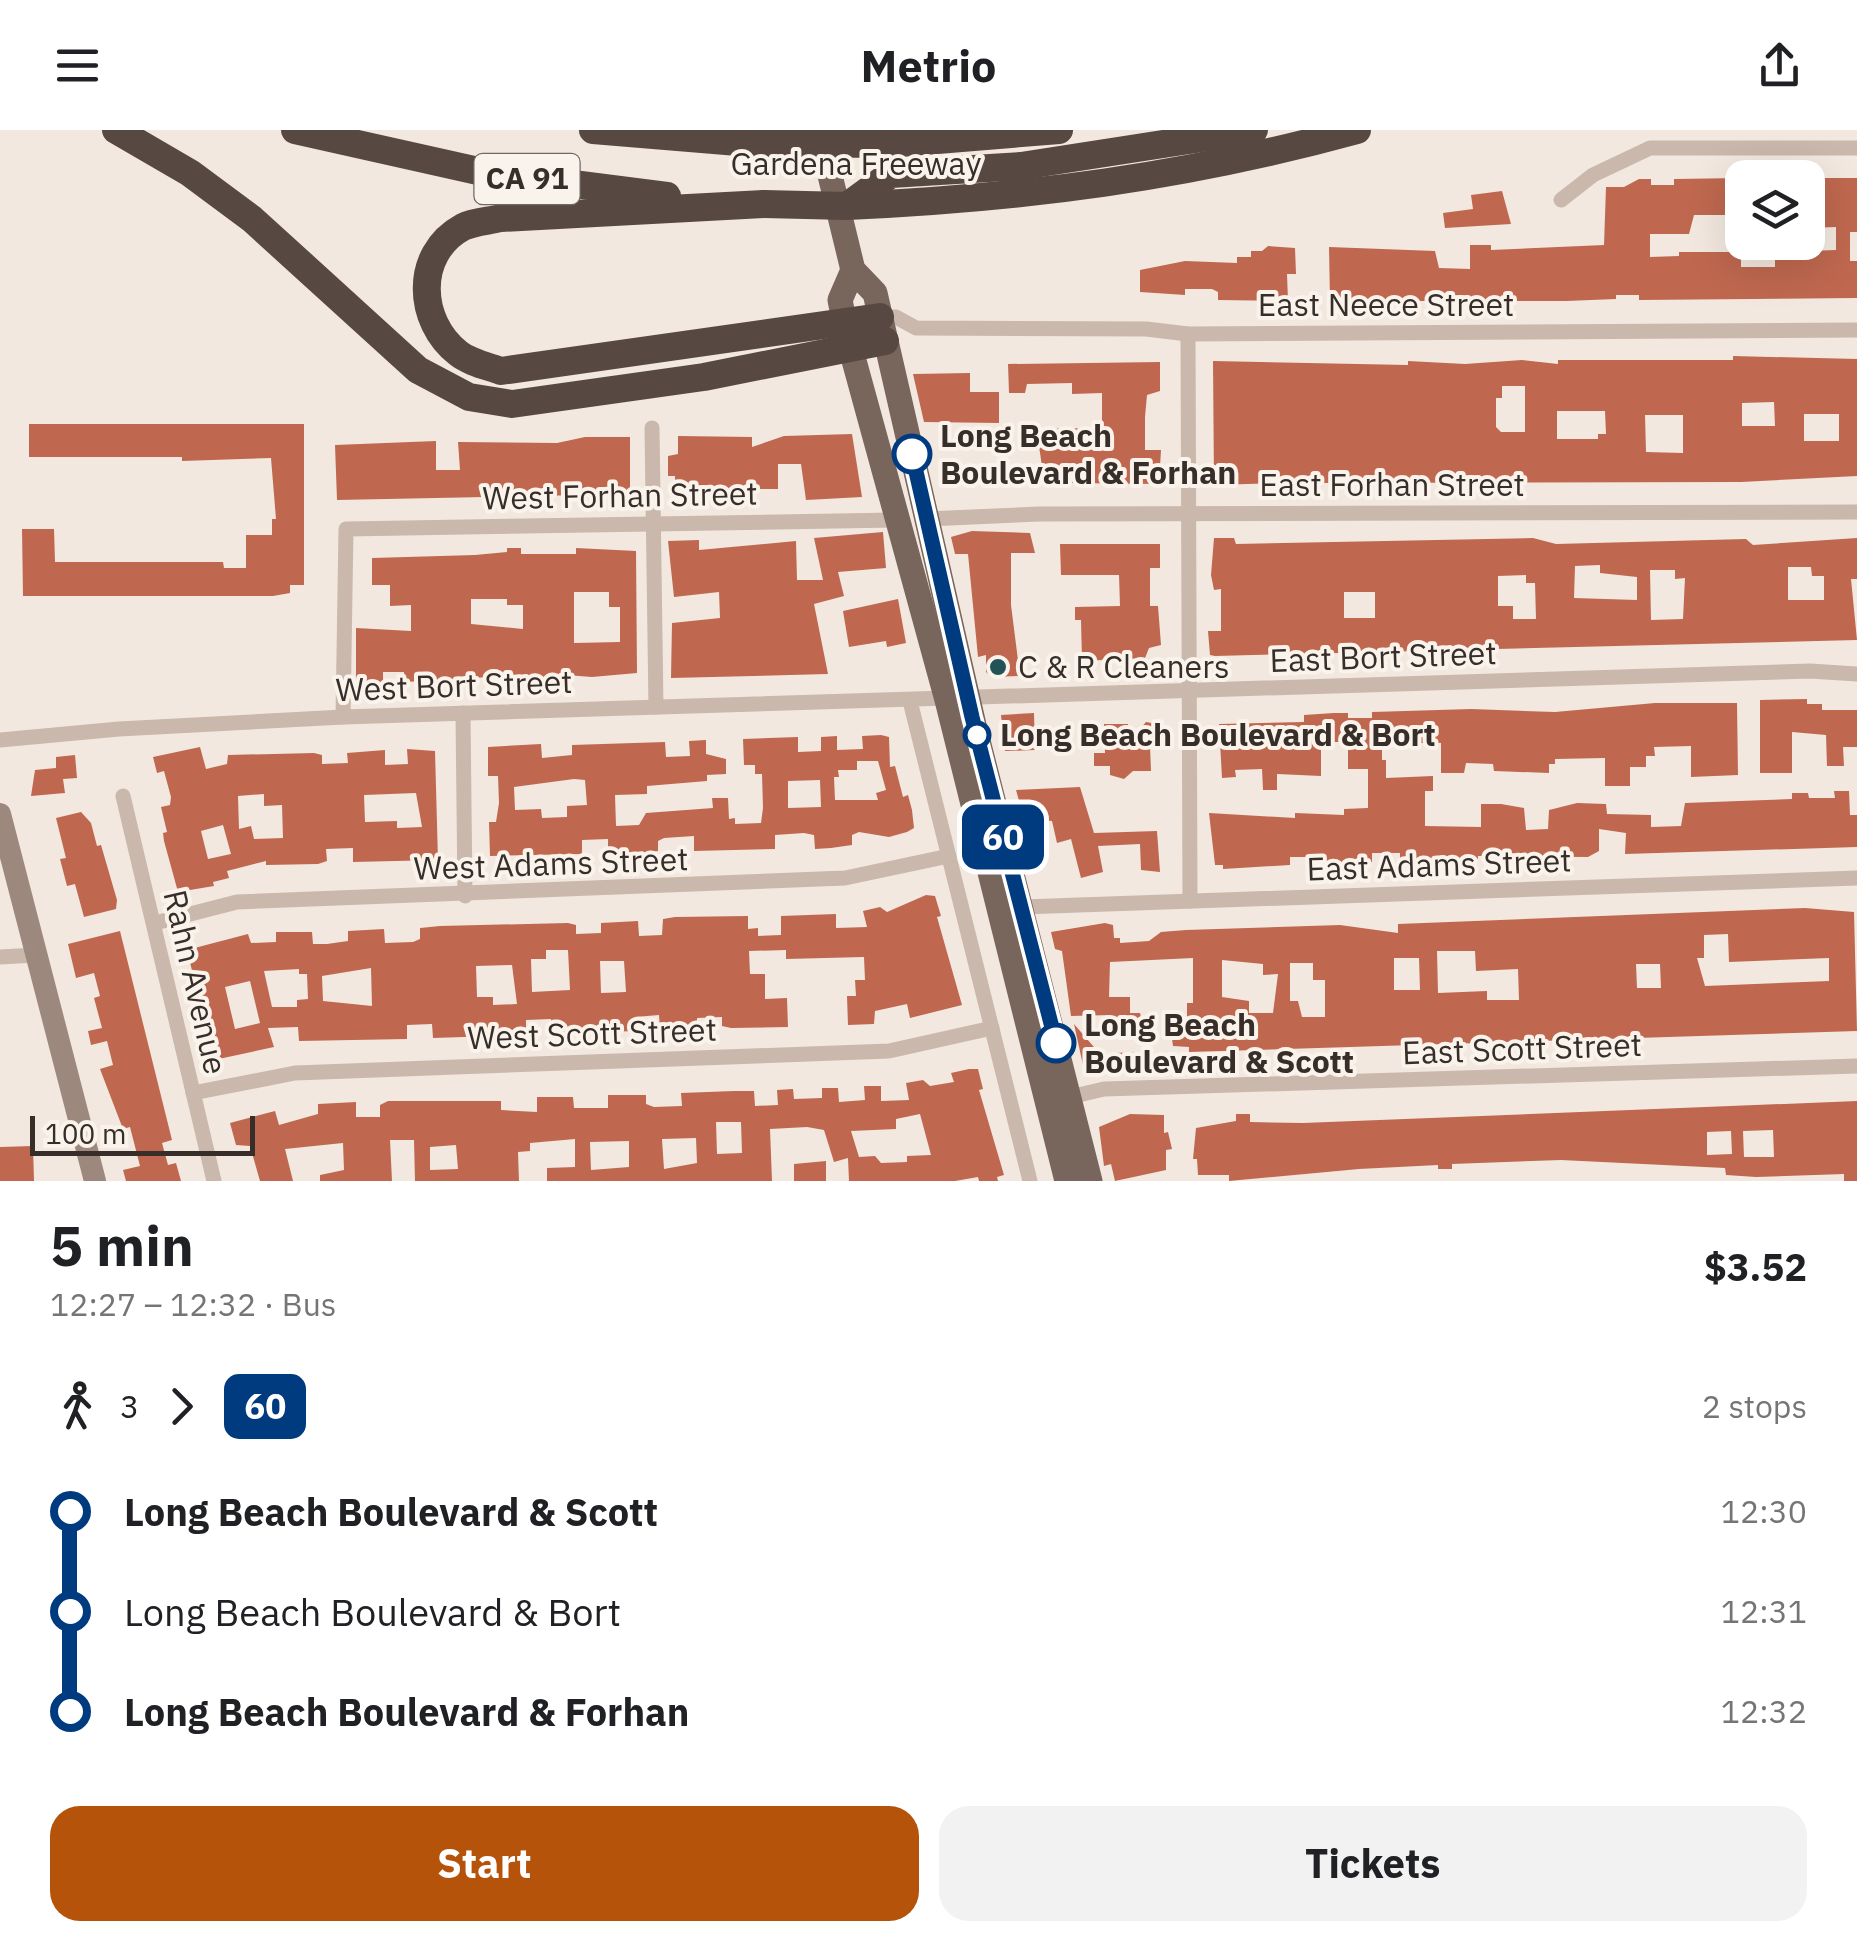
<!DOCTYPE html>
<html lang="en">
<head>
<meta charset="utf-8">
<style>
  :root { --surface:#fff; --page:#f2f2f2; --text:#202124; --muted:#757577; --accent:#b45309 }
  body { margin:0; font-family:"IBM Plex Sans",sans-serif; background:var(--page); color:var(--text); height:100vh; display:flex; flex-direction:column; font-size:38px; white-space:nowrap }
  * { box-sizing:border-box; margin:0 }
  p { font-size:32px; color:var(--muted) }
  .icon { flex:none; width:55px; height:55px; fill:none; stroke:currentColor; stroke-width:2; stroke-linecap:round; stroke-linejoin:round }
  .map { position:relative; height:1051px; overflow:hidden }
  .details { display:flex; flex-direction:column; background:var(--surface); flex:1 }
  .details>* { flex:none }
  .badge { padding:0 20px; border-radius:15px; font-size:35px; line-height:65px }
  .controls { position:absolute; left:1725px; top:30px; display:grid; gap:20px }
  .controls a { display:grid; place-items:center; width:100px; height:100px; border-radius:20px; background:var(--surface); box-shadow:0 10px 40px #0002; font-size:50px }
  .scale { position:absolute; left:30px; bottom:25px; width:225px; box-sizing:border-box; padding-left:10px; border:5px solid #372e2a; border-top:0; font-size:28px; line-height:35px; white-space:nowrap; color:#372e2a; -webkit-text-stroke:8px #f9f3eb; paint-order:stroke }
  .map>.badge { position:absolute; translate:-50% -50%; box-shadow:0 0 0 5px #fff }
  .legs { display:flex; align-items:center; gap:15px; height:110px; padding:0 50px; font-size:32px }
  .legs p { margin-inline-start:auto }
  .overview { display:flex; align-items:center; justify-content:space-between; height:170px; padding:0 50px }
  h1 { font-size:55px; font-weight:700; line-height:75px }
  .primary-button { display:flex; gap:20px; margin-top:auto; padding:20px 50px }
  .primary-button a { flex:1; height:115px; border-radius:30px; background:var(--accent); color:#fff; font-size:40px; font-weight:700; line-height:115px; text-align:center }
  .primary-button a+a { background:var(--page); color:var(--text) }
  ul { padding:0 50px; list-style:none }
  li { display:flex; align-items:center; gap:35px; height:100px; font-size:38px }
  li i { display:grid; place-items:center; width:15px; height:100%; margin:0 12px; background:currentColor }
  li i::after { content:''; width:25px; height:25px; margin:-12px; border:8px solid; border-radius:50%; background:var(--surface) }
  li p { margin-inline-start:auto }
  li:first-child i { background:linear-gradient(#0000 50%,currentColor 0) }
  li:last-child i { background:linear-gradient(currentColor 50%,#0000 0) }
  header { display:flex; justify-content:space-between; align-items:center; height:130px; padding:0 50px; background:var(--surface); font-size:45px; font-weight:700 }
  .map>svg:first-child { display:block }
  .building { fill:#bf684f; fill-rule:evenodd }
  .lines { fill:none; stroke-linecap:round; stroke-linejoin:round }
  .street { stroke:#c9b8ab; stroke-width:15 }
  .secondary { stroke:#9d887d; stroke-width:22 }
  .primary { stroke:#78655c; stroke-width:25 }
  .highway { stroke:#584842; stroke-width:28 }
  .highway-bridge { stroke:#584842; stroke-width:28 }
  .line-1-casing { stroke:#fff; stroke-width:22 }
  .line-1 { stroke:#003b80; stroke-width:15 }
  .stop-1-dot { fill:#fff; stroke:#003b80; stroke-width:5 }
  .poi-dot { fill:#225457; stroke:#f9f3eb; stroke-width:4 }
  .labels { text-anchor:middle; stroke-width:8; stroke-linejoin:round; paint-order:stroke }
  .shield { fill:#f9f3eb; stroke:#716964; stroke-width:2.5 }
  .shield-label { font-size:30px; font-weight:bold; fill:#372e2a }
  .street-label { font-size:32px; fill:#372e2a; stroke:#f9f3eb }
  .stop-label { font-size:32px; font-weight:bold; fill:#372e2a; stroke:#f9f3eb; text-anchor:start }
  .poi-label { font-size:32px; fill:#372e2a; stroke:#f9f3eb; text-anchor:start }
</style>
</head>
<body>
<header><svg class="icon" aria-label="menu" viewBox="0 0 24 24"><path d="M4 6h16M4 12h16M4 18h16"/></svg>Metrio<svg class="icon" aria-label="share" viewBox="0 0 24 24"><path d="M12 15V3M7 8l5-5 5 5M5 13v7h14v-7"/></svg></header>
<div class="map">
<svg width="1857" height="1051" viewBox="0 0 1857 1051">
  <rect width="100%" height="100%" fill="#f2e8df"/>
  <g class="building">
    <path d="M1742,48V85H1694L1689,104H1650V127L1679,126V122H1741V137H1775V122L1836,120V97L1808,98V48H1857V102H1850V131H1857V168L1639,170V165H1616V169L1566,171H1330L1329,117L1435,121L1439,138L1470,139V115H1491V120L1604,115L1606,57H1624L1639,49H1651V55H1674V49Z"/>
    <path d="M1502,61L1511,94L1445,98L1443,83L1473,79L1471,65Z"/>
    <path d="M1268,116L1295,118L1296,144H1287L1288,171L1218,170V162L1212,159H1185V165L1140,162V140L1185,131L1237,133V127H1251V121H1262Z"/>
    <path d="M1733,226L1857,229V346L1741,352L1310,353V349H1284V353L1214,355L1213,231L1408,235V231L1465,234L1522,230L1558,234V230H1733ZM1502,256H1525V302H1501L1496,297V268H1502ZM1774,272L1775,296H1742V273ZM1557,281H1605L1606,304H1598V309H1557ZM1804,284H1839V311H1804ZM1645,285H1683V323L1646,322Z"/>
    <path d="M1160,232V261L1147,265L1145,287V320H1161L1159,354L1069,353V358L1044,350L1039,316H1025L1028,299L1102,298V263L1072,264V253L1027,254L1025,263H1009L1008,234Z"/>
    <path d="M970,243V262H999V293L924,292L913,244Z"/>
    <path d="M29,294H304V455H290V463L273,466H23L22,399H54L55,432H223L224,438H246V405H272V389H276L271,328L182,331V327H29Z"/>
    <path d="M852,304L862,367L806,370L801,334H778V359H750V366L675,364V346H668V326L678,324V306L752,307V317L784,306Z"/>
    <path d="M585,307H630V364L337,370L335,315L436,311V340H460L458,312L557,313Z"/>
    <path d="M972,401L1030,403L1035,423H1011V475L1020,546L992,547L986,542V525L978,527L968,424H955L951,407Z"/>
    <path d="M883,402L886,438L838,442L844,466L814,474L828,544L671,548L672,493L720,488L719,462L674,467L668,411L699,410V420L796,411L797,450H823L814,408Z"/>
    <path d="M1214,408H1234L1236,414L1533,408L1556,414L1746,409L1753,415L1857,408V449H1851L1857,510L1215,526L1210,525L1208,501H1221V459L1214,460L1211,445ZM1600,435V443L1637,447V470L1574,468L1575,436ZM1788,437H1811L1812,446H1824V470H1788ZM1650,440H1675V449L1685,448L1683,489L1651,490ZM1526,445V453H1535L1536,489H1513V476H1498V446ZM1344,462H1375V488H1344Z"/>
    <path d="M1060,414H1160V438H1150V476H1158L1161,515L1149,518L1145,528L1082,531L1081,490H1075V477L1120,476L1119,445H1061Z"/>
    <path d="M507,418H521V424H576V418L636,421L637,543L592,547L553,544V548H538V557H507V546L405,552L404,542H383V557H356V498L411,501V475L390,476V455H372V428L475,425L507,422ZM574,462H609V477H620V512L574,513ZM471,469H507V475H523V499L471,494Z"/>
    <path d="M898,469L906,513L887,517L886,511L849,517L843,481Z"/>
    <path d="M1807,569V574H1822V580H1857V617H1843L1844,636H1827L1826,605L1792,602V643H1760V570Z"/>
    <path d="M1655,573H1737L1738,645L1691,647V616L1654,617L1655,626H1646V637H1630V656H1605V628L1555,629V634H1549V643L1494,641L1493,634L1466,633L1464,643H1441V613H1412V607H1382V630H1386V648L1433,646V661H1425V696L1481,697V674H1501L1524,678L1526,700L1548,699L1549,680L1577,673L1606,674L1607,684L1651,685V697L1681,696L1685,673L1792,669V663H1808L1809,668H1835L1834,661H1849L1850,685H1857V717L1625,724L1626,703L1599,699V721L1588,727L1478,726V731L1423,732L1400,731V723H1372V732L1362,734L1313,735V727H1290V735L1223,739V735H1215L1209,683L1295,688V683L1344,685V679L1368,678V639H1348V612H1321V646L1277,644V660H1263L1262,639L1235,640L1236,647L1222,648L1219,594L1304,592V585L1334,583H1348V588H1372V582L1471,579L1555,582Z"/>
    <path d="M1034,583L1035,620L1005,621L1001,585Z"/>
    <path d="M1146,592L1158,594L1159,615L1150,616L1151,641H1133L1124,649L1110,645V636H1094V623H1105L1104,594H1128V613Z"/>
    <path d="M881,605L889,607L890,637L895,636L903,667L908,665L912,680L914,698L907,702L889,707L859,702L852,705V715L831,718L815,719L814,705L804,703L775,705V719L694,721V706L664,708L658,711V721L636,724L608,722V709L582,710V724L490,726L489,692H496L499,673L498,646H488V617L541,614L542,628L572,625V615L665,612L666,627L690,626L689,611L706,610V624L726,629V644L707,645V651L647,656V664L615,665L616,696L639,695L646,683L713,678L712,668H728L729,689L735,688V694L761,693L763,678L762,644H755V635H744L743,609L798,607V622L821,621V607L837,606V620L863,619L862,606ZM857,631H878L886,660L876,663L878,670H835L834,647H839L838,640H857ZM574,649L585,650L587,675L567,676V687L542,688L541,679L515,680L514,657ZM820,650L821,677L788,678V651Z"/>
    <path d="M200,617L206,639L227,634L228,625L314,623L322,625V634L348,633L347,623L385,620V635L408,634L407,619L435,621L438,730L353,732V718L326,719L327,731L318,734L266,735V731L227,741L229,748L213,752L214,756L178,762L164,711L163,703L167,702L161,677L170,675L171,667L164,641L157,643L153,627ZM416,663L422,697L397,698V691L365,692L364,665ZM264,664V676L282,675L283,708L254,709L251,696L239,699L238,666ZM223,695L231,724L208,729L201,701Z"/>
    <path d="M75,625L77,648L63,649L65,663L31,666L35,640L56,638V627Z"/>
    <path d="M1080,657L1094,703L1157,701L1160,742L1141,740L1140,714L1098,716L1103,742L1081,748L1071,709L1057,713L1052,691L1024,689L1016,660Z"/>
    <path d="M81,682L91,693L97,716L101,715L117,770L116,779L84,787L75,754L67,756L60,729L66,728L56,688Z"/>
    <path d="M926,765L935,766L941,786L937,787L962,875L910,888L907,874L875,881L874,894L848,895L847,866H856L855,850H865L864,827L786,829V820L749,821L750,844H765V869L787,868L788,897L731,898L722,896V887L697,888V898L660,900L659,885L635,887L636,901L551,904V889L526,890V905L433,908L432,894L407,895V909L299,911L298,897L268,898L274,917L214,930L199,852L195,853L187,820L248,804L251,813L276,812V802H312L313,814H327L348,811V801L384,799L385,813L413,812L420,809V798L440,796L568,793L576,795V804L601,803V793L638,791L639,806L662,805L663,789L675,787L748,786V799L758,798V806L781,805V786L836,784V798L867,797L863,781L880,777L887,782ZM546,820H568L570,860L532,862L531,829H546ZM600,831H624L626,862L601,863ZM512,835L517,874L493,875V867H477L476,836ZM371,838L372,876L323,871L322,846ZM299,839V844H307L308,869L297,870V877H272L264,841ZM250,851L260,893L235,899L225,857Z"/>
    <path d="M1805,778L1854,782L1857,901L1189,922V917L1173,916L1170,894L1187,890V873H1193V828L1110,832L1109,867H1130V883H1140L1143,896L1111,898V885L1071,886L1062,821L1055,819L1051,802L1105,793L1113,795L1114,808H1120V813L1149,811L1161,802L1186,800L1340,795L1398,803V794ZM1728,804L1729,832L1829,828V851L1705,856L1697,828H1704V805ZM1437,821H1475L1476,841L1518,839L1519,870H1487V861L1438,863ZM1394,828H1419L1420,860H1394ZM1222,830L1263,834V845L1278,844L1273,883H1249V871L1222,867ZM1290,833H1313V850H1325V887H1302L1298,871H1290ZM1636,834H1660L1661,858H1637Z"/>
    <path d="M120,801L172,1010L162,1013L168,1035L176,1033L181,1051H126L123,1040L140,1036L130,997L123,999L100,939L113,935L107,911L91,915L88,901L102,898L94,868L100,866L94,843L76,848L68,814Z"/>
    <path d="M1074,894L1113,939L1112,923L1150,922V938L1092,940L1083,935Z"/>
    <path d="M969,939H978L983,959L979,960L1004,1045L997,1047L998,1051H979L978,1047L955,1051H849L848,1028L834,1032L824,1000L807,997L770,999L772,1051H547V1038L575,1037V1009L530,1013V1021L518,1022L519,1051H415L414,1010H390L392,1051H320V1045L344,1040L343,1013L285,1019L293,1051H260L250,1016L236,1015L230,993L275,981L279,995L318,984V974L356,972V987H380V975L388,971H501V980L537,982V967H573L574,978H608V965H646V974L654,977L682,976L681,963L734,961H754L755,976L778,975L777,960L793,959L794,969L822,968V958H838L839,972L865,970L864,956H881V971L909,970L906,953L923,950L930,956L954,952L951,943ZM920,984L931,1025L907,1026V1032L881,1033L875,1026L859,1027L851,1001L896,999V989ZM716,992H741L742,1023L717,1024ZM696,1008L697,1033L664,1039L662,1009ZM629,1011V1037L591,1040L590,1012ZM456,1015L458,1039L430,1040V1017Z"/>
    <path d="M1857,971V1051H1844V1044L1756,1047L1726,1045L1725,1038L1561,1030L1452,1034V1039H1438V1035L1359,1039L1229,1051V1045H1198L1197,1029H1193L1196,998L1236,991V984H1250V992L1303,993ZM1773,1000L1774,1027H1744L1743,1001ZM1731,1001L1732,1024L1707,1025V1002Z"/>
    <path d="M1130,984L1164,985V1003L1168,1002L1172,1019L1166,1020V1040L1115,1051L1111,1034L1104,1036L1099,997Z"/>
    <path d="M33,1016L34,1051H0V1017Z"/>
    <path d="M826,1031V1051H794V1034Z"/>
  </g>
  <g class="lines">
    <g class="street">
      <path d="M1561,70L1593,45L1650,18H1857"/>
      <path d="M880,187H896L916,198L1146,199L1188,204L1857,200"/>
      <path d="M1188,204L1190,771"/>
      <path d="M652,298L656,577"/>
      <path d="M927,389L1039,384L1857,382"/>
      <path d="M910,571L1030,1051"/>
      <path d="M463,583L465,766"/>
      <path d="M343,587L346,399L895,390"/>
      <path d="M0,610L119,599L343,587L1810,541L1857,544"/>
      <path d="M123,666L214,1051"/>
      <path d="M1022,777L1857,748"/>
      <path d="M155,793L237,772L845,748L949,726"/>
      <path d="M0,827L37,825"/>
      <path d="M193,963L295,943L889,921L992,898"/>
      <path d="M1070,967L1104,959L1857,936"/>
    </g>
    <path class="secondary" d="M0,684L95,1051"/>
    <g class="primary">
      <path d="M819,0L853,140L875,163L974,595L1090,1051"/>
      <path d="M853,140L840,170L847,205L947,570L1067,1051"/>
    </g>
    <g class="highway">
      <path d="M116,0L190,43L252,89L418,240L469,267L512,274L704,247L885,211"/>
      <path d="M295,0L487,43L667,66"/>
      <path d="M593,0L750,13"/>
      <path d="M888,14L1059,0"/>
      <path d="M764,74L501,88C489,91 473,92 463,97C413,124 418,192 458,223C469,232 487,236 501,241L880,187"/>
      <path d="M847,76C1025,68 1186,47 1357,0"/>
      <path d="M847,76L891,44L1021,36L1254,0"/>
    </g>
    <g class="highway-bridge">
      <path d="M750,13L888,14"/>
      <path d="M764,74L847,76"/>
    </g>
  </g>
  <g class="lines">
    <defs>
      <path id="line-1" d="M912,324L972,587L1056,913"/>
    </defs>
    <use href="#line-1" class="line-1-casing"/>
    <use href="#line-1" class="line-1"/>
  </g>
  <g class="stop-1-dot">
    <circle cx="912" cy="324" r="18"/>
    <circle cx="977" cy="605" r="12"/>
    <circle cx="1056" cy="913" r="18"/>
  </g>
  <circle class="poi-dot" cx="998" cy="537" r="10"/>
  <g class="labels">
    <rect class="shield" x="474.5" y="24" width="105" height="50" rx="8"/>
    <g class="shield-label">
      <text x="527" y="59">CA 91</text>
    </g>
    <g class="street-label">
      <text x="856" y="45">Gardena Freeway</text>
      <text x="1386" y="186">East Neece Street</text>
      <text x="1392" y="366">East Forhan Street</text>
      <text transform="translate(620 366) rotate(-1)" y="11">West Forhan Street</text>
      <text transform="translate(1383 527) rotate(-2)" y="11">East Bort Street</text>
      <text transform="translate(454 556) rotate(-2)" y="11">West Bort Street</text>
      <text transform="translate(551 734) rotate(-2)" y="11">West Adams Street</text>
      <text transform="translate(1439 735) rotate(-2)" y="11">East Adams Street</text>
      <text transform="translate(195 852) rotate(77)" y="11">Rahn Avenue</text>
      <text transform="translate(592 904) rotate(-2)" y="11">West Scott Street</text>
      <text transform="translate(1522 919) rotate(-2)" y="11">East Scott Street</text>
    </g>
    <g class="stop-label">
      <text x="940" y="317">Long Beach<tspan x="940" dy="37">Boulevard &amp; Forhan</tspan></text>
      <text x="1000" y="616">Long Beach Boulevard &amp; Bort</text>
      <text x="1084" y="906">Long Beach<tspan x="1084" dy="37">Boulevard &amp; Scott</tspan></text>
    </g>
    <g class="poi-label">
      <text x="1018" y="548">C &amp; R Cleaners</text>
    </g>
  </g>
</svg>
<div class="controls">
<a><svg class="icon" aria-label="layers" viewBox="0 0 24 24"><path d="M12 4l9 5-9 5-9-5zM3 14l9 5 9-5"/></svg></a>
</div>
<div class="scale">100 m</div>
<b class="badge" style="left:1003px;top:707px;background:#003b80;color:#fff">60</b>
</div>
<section class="details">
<div class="overview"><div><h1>5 min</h1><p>12:27 – 12:32 · Bus</p></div><b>$3.52</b></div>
<div class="legs"><svg class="icon" aria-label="walk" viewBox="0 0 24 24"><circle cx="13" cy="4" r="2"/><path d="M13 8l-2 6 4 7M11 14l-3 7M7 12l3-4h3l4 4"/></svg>3<svg class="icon" aria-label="forward" viewBox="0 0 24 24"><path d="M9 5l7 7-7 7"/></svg><b class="badge" style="background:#003b80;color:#fff">60</b><p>2 stops</p></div>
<ul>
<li><i style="color:#003b80"></i><b>Long Beach Boulevard &amp; Scott</b><p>12:30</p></li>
<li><i style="color:#003b80"></i><span>Long Beach Boulevard &amp; Bort</span><p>12:31</p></li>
<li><i style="color:#003b80"></i><b>Long Beach Boulevard &amp; Forhan</b><p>12:32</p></li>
</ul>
<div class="primary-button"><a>Start</a><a>Tickets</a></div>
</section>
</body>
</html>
